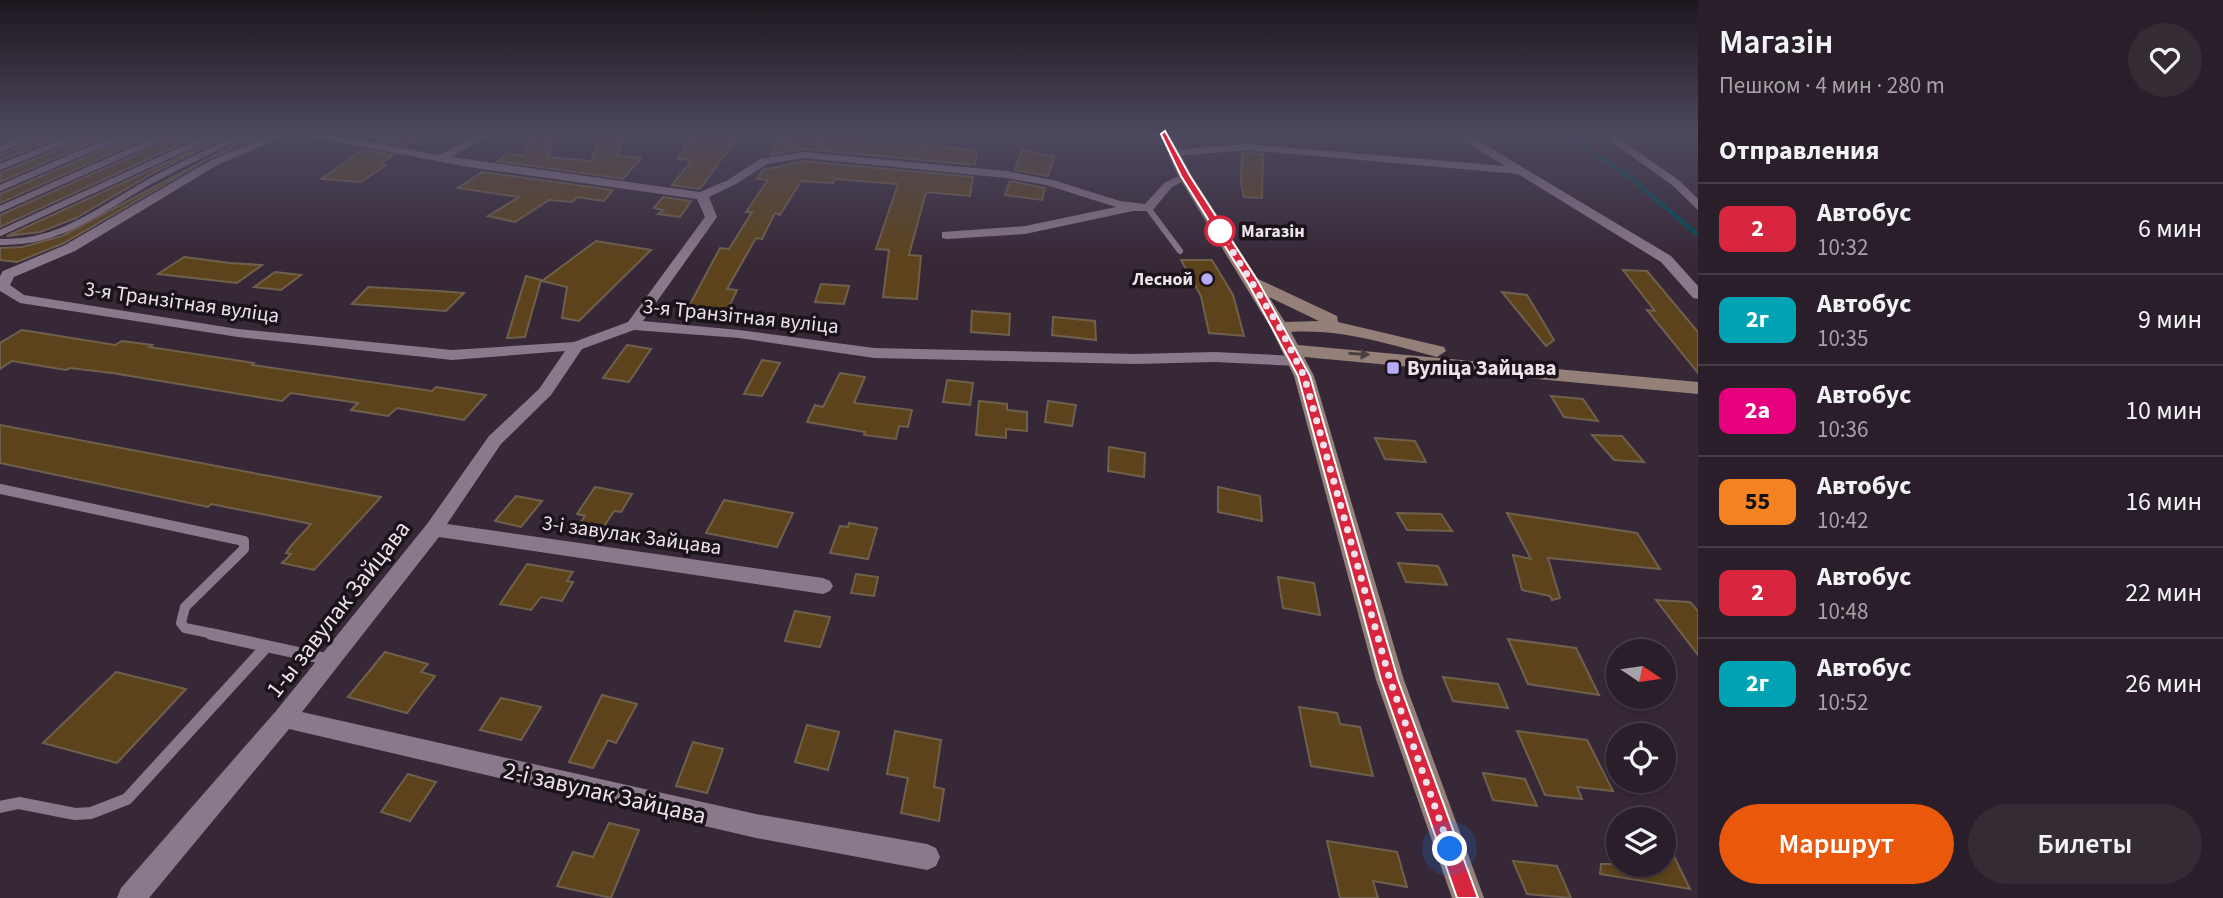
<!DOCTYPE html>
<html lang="ru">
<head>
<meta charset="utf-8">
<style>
  :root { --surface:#291e29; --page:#352b35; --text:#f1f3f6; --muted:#a5a2a8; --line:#453c46; --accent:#ea580c }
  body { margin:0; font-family:"Source Sans 3",sans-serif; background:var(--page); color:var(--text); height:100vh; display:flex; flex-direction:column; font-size:26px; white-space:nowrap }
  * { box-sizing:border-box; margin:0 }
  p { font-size:23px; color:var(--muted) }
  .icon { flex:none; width:38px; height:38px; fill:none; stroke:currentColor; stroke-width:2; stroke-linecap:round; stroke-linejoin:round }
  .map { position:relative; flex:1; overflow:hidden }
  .details { display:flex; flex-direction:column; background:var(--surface); width:525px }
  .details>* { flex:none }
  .badge { padding:0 14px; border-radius:10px; font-size:24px; line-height:46px }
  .needle { width:46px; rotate:103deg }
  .tools { position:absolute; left:1606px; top:639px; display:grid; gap:14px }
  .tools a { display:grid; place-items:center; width:70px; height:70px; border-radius:50%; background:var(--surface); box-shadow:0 4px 10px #0003,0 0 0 2px var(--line); font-size:35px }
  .you { position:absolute; width:35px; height:35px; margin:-18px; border:5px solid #fff; border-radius:50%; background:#1a73e8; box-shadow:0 0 0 10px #1a73e833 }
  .map>.badge { position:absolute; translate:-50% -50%; box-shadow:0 0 0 4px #fff }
  h2 { padding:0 21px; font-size:26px; line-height:63px }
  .round { display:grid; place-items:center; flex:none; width:74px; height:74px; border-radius:37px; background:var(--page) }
  .summary { display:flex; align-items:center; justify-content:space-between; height:119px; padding:0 21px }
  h1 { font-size:33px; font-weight:600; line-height:52px }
  .primary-button { display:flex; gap:14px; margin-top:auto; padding:14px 21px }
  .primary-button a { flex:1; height:80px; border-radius:42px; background:var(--accent); color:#fff; font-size:28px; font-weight:600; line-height:80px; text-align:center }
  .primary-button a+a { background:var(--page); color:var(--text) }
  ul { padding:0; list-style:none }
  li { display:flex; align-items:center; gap:21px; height:91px; padding:0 21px; border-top:2px solid var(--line) }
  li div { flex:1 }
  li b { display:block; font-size:26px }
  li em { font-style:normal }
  li .badge { min-width:77px; font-weight:700; text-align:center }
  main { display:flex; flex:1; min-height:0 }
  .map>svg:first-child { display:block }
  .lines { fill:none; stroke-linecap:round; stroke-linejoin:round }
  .stream { stroke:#004a54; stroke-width:4.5 }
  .building { fill:#5d431b; stroke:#6f604d; stroke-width:2 }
  .lane-far2 { stroke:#8a788b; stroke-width:6 }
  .lane-far1 { stroke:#8a788b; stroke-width:10 }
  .lane { stroke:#8a788b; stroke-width:12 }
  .street { fill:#8a788b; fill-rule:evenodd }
  .secondary { fill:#948078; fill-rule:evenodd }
  .oneway { fill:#4b3f40 }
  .line { fill:#d7263d; stroke:#fff; stroke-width:2 }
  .walk { stroke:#ece2ec; stroke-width:7; stroke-dasharray:0 12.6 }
  .stop-dot { fill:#fff; stroke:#d7263d; stroke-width:3.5 }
  .poi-dot { fill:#b5acf8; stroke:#1a131a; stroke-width:2.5 }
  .labels { text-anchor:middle; stroke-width:7; stroke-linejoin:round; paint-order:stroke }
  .far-stop-label { font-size:18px; font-weight:bold; fill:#ece2ec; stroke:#1a131a; text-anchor:start }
  .far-poi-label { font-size:18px; font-weight:bold; fill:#ece2ec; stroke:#1a131a; text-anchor:end }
  .street-label { font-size:21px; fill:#ece2ec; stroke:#1a131a }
  .poi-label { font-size:21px; font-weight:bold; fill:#ece2ec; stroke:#1a131a; text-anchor:start }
  .near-street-label { font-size:24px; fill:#ece2ec; stroke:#1a131a }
</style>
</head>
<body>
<main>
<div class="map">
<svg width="1698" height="898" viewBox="0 0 1698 898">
  <rect width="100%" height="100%" fill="#372837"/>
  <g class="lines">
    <path class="stream" d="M1564,134L1631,178L1698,235"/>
  </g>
  <g class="building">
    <path d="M43,134H67L0,161V155L39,139Z"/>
    <path d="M88,134H111L0,182V173L84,139Z"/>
    <path d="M131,134H155L0,203V194L127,139Z"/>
    <path d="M175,134H203L0,227V215L171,139Z"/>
    <path d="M222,134H268L210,158L64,243L17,262L0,260V248L22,247L62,236L237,143L236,136L229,135L157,171L76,218L40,232L7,236L218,139Z"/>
    <path d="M386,134H424L406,146L377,141Z"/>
    <path d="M554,134L548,157L591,161L602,134H626L617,156L641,158L623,179L497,161L508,153L524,156L530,135Z"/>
    <path d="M693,134L738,136L700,189L672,185L692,160L677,159Z"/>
    <path d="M781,137L940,146L977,151L975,165L804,149L771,155Z"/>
    <path d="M1022,149L1054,157L1048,176L1015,170Z"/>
    <path d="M363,150L393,155L380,164L386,165L361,182L321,179Z"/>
    <path d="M1242,153L1263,154L1262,198L1244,197L1241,183Z"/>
    <path d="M804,161L973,177L970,196L926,192L909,255L921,256L917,299L883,297L889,250L876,249L898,184L835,179L833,183L801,181L780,215L775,213L762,239L756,238L727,289L737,290L727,311L688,308L720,248L729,249L752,212H746L768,180L757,179L763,170Z"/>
    <path d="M482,172L613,190L604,201L577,197L572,202L549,200L515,222L488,216L519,197L458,188Z"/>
    <path d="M1010,181L1045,188L1042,200L1005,195Z"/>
    <path d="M663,197L691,201L680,217L658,214L663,210L654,208Z"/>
    <path d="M596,241L651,250L579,321L562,318L567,287L542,281Z"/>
    <path d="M184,257L230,263L262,265L237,283L158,274Z"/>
    <path d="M1181,260H1212L1233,295L1244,336L1209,333L1201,296Z"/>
    <path d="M1623,270L1647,271L1698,332V373L1647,310L1655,311Z"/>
    <path d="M275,272L301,275L281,290L254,287Z"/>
    <path d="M526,276L541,280L525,337L507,338Z"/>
    <path d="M821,284L849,286L844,304L815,302Z"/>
    <path d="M368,287L439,291L464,293L446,311L352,304Z"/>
    <path d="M1502,292L1527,295L1554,340L1546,346Z"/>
    <path d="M972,311L1010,314L1009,335L971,332Z"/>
    <path d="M1053,317L1095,321L1096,340L1052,335Z"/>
    <path d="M22,330L115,345L122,341L152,345L149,347L254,363L252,365L432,391L436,387L486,395L464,420L397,408L388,416L351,410L358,403L291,393L282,401L112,373L70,368L66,370L12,361L0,369V343Z"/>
    <path d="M627,345L651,349L629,382L603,378Z"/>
    <path d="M762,360L780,363L762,396L744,394Z"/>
    <path d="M840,373L865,377L854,403L912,410L908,427L899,426L896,439L864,435L865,432L807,422L815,405L823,407Z"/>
    <path d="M947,380L973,383L970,405L943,402Z"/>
    <path d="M1551,396L1583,399L1598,421L1564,417Z"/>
    <path d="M979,401L1007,404V410L1027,412V431L1006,429V438L976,435Z"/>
    <path d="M1048,401L1076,405L1072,426L1045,422Z"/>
    <path d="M0,425L269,476L381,497L314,570L282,563L291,554L286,553L290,547L311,524L211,504L208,507L0,463Z"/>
    <path d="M1592,435L1622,436L1644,462L1614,460Z"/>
    <path d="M1375,438L1415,441L1426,462L1385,459Z"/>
    <path d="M1109,447L1145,453L1144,477L1108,471Z"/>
    <path d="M595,487L632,494L621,512L614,511L599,534L576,530L585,516L577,514Z"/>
    <path d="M1218,487L1260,496L1262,521L1218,512Z"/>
    <path d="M516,496L542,501L521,527L495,521Z"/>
    <path d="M724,500L793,513L777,547L706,533Z"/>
    <path d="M1397,513L1441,514L1452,531L1407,530Z"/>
    <path d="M1507,513L1637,533L1660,569L1548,558L1560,598L1552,600L1550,596L1522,590L1513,555L1531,559Z"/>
    <path d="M849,523L877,528L868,559L830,553L840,526L848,527Z"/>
    <path d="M1398,563L1438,566L1447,585L1406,582Z"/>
    <path d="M527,564L573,572L567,581L573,582L562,601L541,597L531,610L500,604Z"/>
    <path d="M856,574L878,577L874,596L851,593Z"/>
    <path d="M1278,577L1314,583L1320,615L1283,608Z"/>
    <path d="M1656,600L1690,602L1698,611V655Z"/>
    <path d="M795,611L830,617L820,647L785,641Z"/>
    <path d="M1508,639L1576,648L1599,695L1528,684Z"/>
    <path d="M385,652L428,664L421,672L435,676L407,713L348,697Z"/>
    <path d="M116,672L186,689L117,763L43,743Z"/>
    <path d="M1443,677L1498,684L1508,708L1453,701Z"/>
    <path d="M602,695L637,704L616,743L608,740L593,768L569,762Z"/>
    <path d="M501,698L541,707L521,740L480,730Z"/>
    <path d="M1299,707L1337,713L1340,724L1360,727L1373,776L1311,766Z"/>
    <path d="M807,725L839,732L828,770L795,762Z"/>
    <path d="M895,731L941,740L934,787L944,789L939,821L901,813L908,778L887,774Z"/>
    <path d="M1517,731L1587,740L1613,791L1577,787L1582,799L1545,795Z"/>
    <path d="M693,742L723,749L707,793L676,786Z"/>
    <path d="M1483,773L1525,779L1537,806L1493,800Z"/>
    <path d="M408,774L436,782L410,821L381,812Z"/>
    <path d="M609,823L639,830L611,898L557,886L573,852L593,857Z"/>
    <path d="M1664,836L1690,889L1600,874L1601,864H1664Z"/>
    <path d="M1327,841L1397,852L1407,887L1373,881L1378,898H1340Z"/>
    <path d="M1513,861L1557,866L1571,898L1527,894Z"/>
  </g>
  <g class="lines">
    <g class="lane-far2">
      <path d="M0,149L37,134"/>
      <path d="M0,167L82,134"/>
      <path d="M0,188L125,134"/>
      <path d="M1148,208L1180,251"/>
      <path d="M0,209L169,134"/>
      <path d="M0,233L216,134"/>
      <path d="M0,242C59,244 100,210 149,182C176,167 204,154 232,140"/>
    </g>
    <path class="lane-far1" d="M0,489L244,541V549L185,607L181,623L185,628L219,635"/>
    <g class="lane">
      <path d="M211,634L331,660"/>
      <path d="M0,807L19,803L75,814L91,813L127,799L266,647"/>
    </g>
    <g class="street">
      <path d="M274,134H288L219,164L75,251L14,277L10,285L24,295L238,329L452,350L574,342L628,322L705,217L697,199L468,167L311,137L306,134H327L439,155L479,134H492L451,157L700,192L728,180L760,159L804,152L1006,171L1053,180L1120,201L1145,204L1164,183L1185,173L1191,176L1189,178L1172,187L1152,211H1133L1025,234L947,239L942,238V232L1025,226L1116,207L1046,185L1006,178L804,158L767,164L736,184L709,197L717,217L643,321L739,330L874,348L1135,354L1215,352L1297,356L1305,361L1297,366L1215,362L1135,364L874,358L739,338L634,330L582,349L551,395L501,444L447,524L823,578L830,581L833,586L830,591L823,594L439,537L302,712L756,814L927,844L936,848L940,857L936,866L927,870L756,838L289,729L149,898H117L121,888L276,711L427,524L489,436L539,389L565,351L452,360L238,337L20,303L0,291V276L3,271L65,245L211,160Z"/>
      <path d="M1601,134H1613L1680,181L1698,199V210L1672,185Z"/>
      <path d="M1461,135H1469L1671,256L1698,286V299L1693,298L1661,262L1518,174L1246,150L1174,156L1169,153L1174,150L1246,144L1505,166L1461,139Z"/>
    </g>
    <path class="secondary" d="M1159,134H1171L1192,176L1258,279L1337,316L1338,322L1444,347L1446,351L1437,357C1388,344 1343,329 1291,332L1298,345L1698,382V394L1304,357L1314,376L1404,680L1484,898H1452L1376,680L1294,376L1271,328L1178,176ZM1269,297L1319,321L1285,322Z"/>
  </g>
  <defs><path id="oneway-solid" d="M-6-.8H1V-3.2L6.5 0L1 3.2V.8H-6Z" transform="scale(1.75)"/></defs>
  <use class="oneway" href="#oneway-solid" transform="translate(1359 354) rotate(4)"/>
  <linearGradient id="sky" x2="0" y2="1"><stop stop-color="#1e161e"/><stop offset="0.52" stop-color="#4d485e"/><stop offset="1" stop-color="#4d485e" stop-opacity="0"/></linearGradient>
  <rect width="1698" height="260" fill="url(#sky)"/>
  <path class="line" d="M1165,131L1190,176L1259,283L1310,376L1398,680L1478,898H1457L1381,680L1298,376L1248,283L1181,176L1161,134Z"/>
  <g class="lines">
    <path class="walk" d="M1220,231L1280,328L1304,376L1390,680L1450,849"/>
  </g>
  <circle class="stop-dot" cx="1220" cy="231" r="14"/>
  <g class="poi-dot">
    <circle cx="1207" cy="279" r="7"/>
    <rect x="1386" y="361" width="14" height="14" rx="3.5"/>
  </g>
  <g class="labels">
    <g class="far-stop-label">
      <text x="1241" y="237">Магазін</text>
    </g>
    <g class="far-poi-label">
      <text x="1193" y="285">Лесной</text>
    </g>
    <g class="street-label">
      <text transform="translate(182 302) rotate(8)" y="7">3-я Транзітная вуліца</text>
      <text transform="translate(741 316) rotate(6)" y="7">3-я Транзітная вуліца</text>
      <text transform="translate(632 535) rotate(8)" y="7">3-і завулак Зайцава</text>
    </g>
    <g class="poi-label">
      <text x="1407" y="375">Вуліца Зайцава</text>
    </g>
    <g class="near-street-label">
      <text transform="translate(338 609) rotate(-52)" y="8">1-ы завулак Зайцава</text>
      <text transform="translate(605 793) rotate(13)" y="8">2-і завулак Зайцава</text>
    </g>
  </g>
</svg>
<div class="tools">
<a><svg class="needle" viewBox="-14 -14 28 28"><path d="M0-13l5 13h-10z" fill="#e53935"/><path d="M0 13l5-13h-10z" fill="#a5a2a8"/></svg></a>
<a><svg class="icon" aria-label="locate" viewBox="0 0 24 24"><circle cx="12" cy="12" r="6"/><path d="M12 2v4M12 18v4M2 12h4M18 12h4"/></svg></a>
<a><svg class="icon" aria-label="layers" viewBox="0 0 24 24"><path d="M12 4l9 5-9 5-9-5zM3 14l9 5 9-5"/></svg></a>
</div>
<div class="you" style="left:1450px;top:849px"></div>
</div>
<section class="details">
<div class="summary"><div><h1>Магазін</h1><p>Пешком · 4 мин · 280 m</p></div><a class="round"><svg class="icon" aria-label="heart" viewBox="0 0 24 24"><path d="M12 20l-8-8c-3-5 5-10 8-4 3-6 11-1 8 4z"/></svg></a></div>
<h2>Отправления</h2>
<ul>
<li><span class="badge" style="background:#d7263d;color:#fff">2</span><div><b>Автобус</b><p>10:32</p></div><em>6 мин</em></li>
<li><span class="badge" style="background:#00a3b4;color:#fff">2г</span><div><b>Автобус</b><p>10:35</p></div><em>9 мин</em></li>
<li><span class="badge" style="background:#e6007e;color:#fff">2а</span><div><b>Автобус</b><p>10:36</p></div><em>10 мин</em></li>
<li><span class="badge" style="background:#f58220;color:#111">55</span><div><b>Автобус</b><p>10:42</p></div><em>16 мин</em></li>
<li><span class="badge" style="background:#d7263d;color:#fff">2</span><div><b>Автобус</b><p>10:48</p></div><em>22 мин</em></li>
<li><span class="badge" style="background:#00a3b4;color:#fff">2г</span><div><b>Автобус</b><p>10:52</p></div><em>26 мин</em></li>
</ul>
<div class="primary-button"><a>Маршрут</a><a>Билеты</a></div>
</section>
</main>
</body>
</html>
